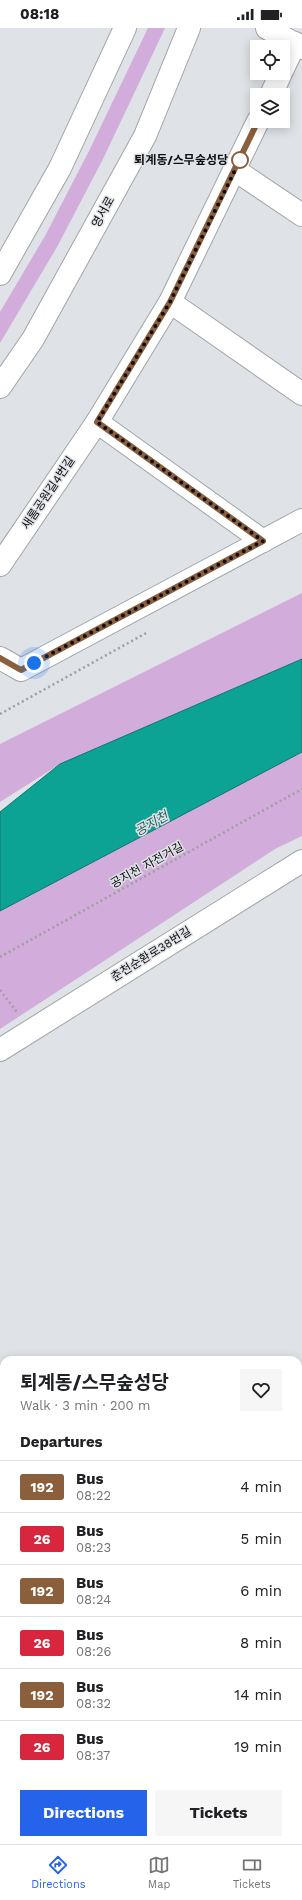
<!DOCTYPE html>
<html lang="en">
<head>
<meta charset="utf-8">
<style>
  :root { --surface:#fff; --page:#f6f6f6; --text:#202124; --muted:#757577; --line:#e0e0e0; --accent:#2563eb }
  body { margin:0; font-family:"Work Sans","Noto Sans KR",sans-serif; background:var(--page); color:var(--text); height:100vh; display:flex; flex-direction:column; font-size:15px; white-space:nowrap }
  * { box-sizing:border-box; margin:0 }
  p { font-size:13px; color:var(--muted) }
  .icon { flex:none; width:22px; height:22px; fill:none; stroke:currentColor; stroke-width:2; stroke-linecap:round; stroke-linejoin:round }
  .map { position:relative; flex:1; overflow:hidden }
  .drawer { position:absolute; left:0px; top:1328px; width:302px; height:488px; display:flex; flex-direction:column; background:var(--surface); border-radius:12px 12px 0 0; box-shadow:0 2px 10px #0003 }
  .drawer>* { flex:none }
  .badge { padding:0 8px; border-radius:3px; font-size:14px; line-height:26px }
  .buttons { position:absolute; left:250px; top:12px; display:grid; gap:8px }
  .buttons a { display:grid; place-items:center; width:40px; height:40px; border-radius:0px; background:var(--surface); box-shadow:0 2px 10px #0003; font-size:20px }
  .you { position:absolute; width:20px; height:20px; margin:-10px; border:3px solid #fff; border-radius:50%; background:#1a73e8; box-shadow:0 0 0 6px #1a73e833 }
  .map>.badge { position:absolute; translate:-50% -50%; box-shadow:0 0 0 2px #fff }
  h2 { padding:0 20px; font-size:15px; line-height:36px }
  .round { display:grid; place-items:center; flex:none; width:42px; height:42px; border-radius:0px; background:var(--page) }
  .overview { display:flex; align-items:center; justify-content:space-between; height:68px; padding:0 20px }
  h1 { font-size:19px; font-weight:700; line-height:30px }
  .action { display:flex; gap:8px; margin-top:auto; padding:8px 20px }
  .action a { flex:1; height:46px; border-radius:0px; background:var(--accent); color:#fff; font-size:16px; font-weight:700; line-height:46px; text-align:center }
  .action a+a { background:var(--page); color:var(--text) }
  ul { padding:0; list-style:none }
  li { display:flex; align-items:center; gap:12px; height:52px; padding:0 20px; border-top:1px solid var(--line) }
  li div { flex:1 }
  li b { display:block; font-size:15px }
  li em { font-style:normal }
  li .badge { min-width:44px; font-weight:700; text-align:center }
  .status { display:flex; justify-content:space-between; align-items:center; height:28px; padding:0 20px; background:var(--surface); direction:ltr }
  .status svg { height:11px; fill:currentColor }
  .menu { display:flex; justify-content:space-around; align-items:center; height:56px; border-top:1px solid var(--line); background:var(--surface); font-size:11px; color:var(--muted) }
  .menu a { display:grid; justify-items:center; gap:2px }
  .menu .selected { color:var(--accent) }
  .map>svg:first-child { display:block }
  .green { fill:#d2acdb }
  .water { fill:#0ca294; stroke:#0c766c }
  .building { fill:#c7c6f7 }
  .lines { fill:none; stroke-linecap:round; stroke-linejoin:round }
  .service-casing { stroke:#a1a4a8; stroke-width:17 }
  .minor-casing { stroke:#a1a4a8; stroke-width:24 }
  .tertiary-casing { stroke:#a1a4a8; stroke-width:24 }
  .path { stroke:#9d9fa2; stroke-width:2.5; stroke-dasharray:2 3; stroke-linecap:butt }
  .service { stroke:#fff; stroke-width:15 }
  .minor { stroke:#fff; stroke-width:22 }
  .tertiary { stroke:#fff; stroke-width:22 }
  .line-casing { stroke:#fff; stroke-width:9 }
  .line { stroke:#8b5e3c; stroke-width:6 }
  .walk { stroke:#0d0e0f; stroke-width:4; stroke-dasharray:0 7.2 }
  .stop-dot { fill:#fff; stroke:#8b5e3c; stroke-width:2 }
  .labels { text-anchor:middle; stroke-width:3; stroke-linejoin:round; paint-order:stroke }
  .stop-label { font-size:12px; font-weight:bold; fill:#0d0e0f; stroke:#dfe2e6; text-anchor:end }
  .street-label { font-size:12px; fill:#0d0e0f; stroke:#dfe2e6 }
  .water-label { font-size:13px; font-style:italic; fill:#2b5f58; stroke:#dfe2e6 }
</style>
</head>
<body>
<div class="status"><b>08:18</b><svg viewBox="0 0 49 12"><path d="M0 12V9h3v3zM5 12V6h3v6zM10 12V3h3v9zM15 12V0h3v12zM26 1h20v11H26zM47 4h2v5h-2z"/></svg></div>
<div class="map">
<svg width="302" height="1816" viewBox="0 0 302 1816">
  <rect width="100%" height="100%" fill="#dfe2e6"/>
  <g class="green">
    <path d="M148,0H165L103,131L57,219L0,315V284L45,208L89,123Z"/>
    <path d="M302,565V631L60,736L0,774V716Z"/>
    <path d="M302,724V808L275,821L0,1001V883Z"/>
    <path d="M302,1580V1603L298,1605V1582Z"/>
  </g>
  <path class="water" d="M302,631V724L0,883V784L60,736Z"/>
  <g class="building">
    <path d="M302,1629V1734L298,1727V1631Z"/>
    <path d="M153,1812H205L207,1816H155Z"/>
  </g>
  <g class="lines">
    <defs>
      <g id="service">
        <path d="M0,1754L4,1752"/>
        <path d="M122,1812L124,1816"/>
      </g>
      <g id="minor">
        <path d="M267,0L302,20"/>
        <path d="M283,41L295,15"/>
        <path d="M271,67L281,45"/>
        <path d="M235,142L302,187"/>
        <path d="M170,274L302,366"/>
        <path d="M97,394L263,513"/>
        <path d="M0,537L97,394L170,274L258,93"/>
        <path d="M0,630L21,642L302,492"/>
        <path d="M0,1022L302,833"/>
        <path d="M0,1448L4,1451"/>
        <path d="M298,1616L302,1614"/>
        <path d="M298,1780L302,1788"/>
        <path d="M256,1812L259,1816"/>
      </g>
      <g id="tertiary">
        <path d="M0,246L60,140L125,0"/>
        <path d="M0,359L33,311L145,108L189,0"/>
        <path d="M298,1506L302,1504"/>
        <path d="M0,1650L4,1648"/>
      </g>
    </defs>
    <use href="#service" class="service-casing"/>
    <use href="#minor" class="minor-casing"/>
    <use href="#tertiary" class="tertiary-casing"/>
    <g class="path">
      <path d="M0,686L148,604"/>
      <path d="M0,929L302,761"/>
      <path d="M0,962L17,984"/>
    </g>
    <use href="#service" class="service"/>
    <use href="#minor" class="minor"/>
    <use href="#tertiary" class="tertiary"/>
  </g>
  <g class="lines">
    <defs>
      <path id="line" d="M0,630L21,642L263,513L97,394L170,274L258,93"/>
    </defs>
    <use href="#line" class="line-casing"/>
    <use href="#line" class="line"/>
    <path class="walk" d="M34,635L263,513L97,394L170,274L241,130L240,132"/>
  </g>
  <circle class="stop-dot" cx="240" cy="132" r="8"/>
  <g class="labels">
    <g class="stop-label">
      <text x="228" y="136">퇴계동/스무숲성당</text>
    </g>
    <g class="street-label">
      <text transform="translate(103 184) rotate(-61)" y="4">영서로</text>
      <text transform="translate(48 465) rotate(-56)" y="4">새롬공원길4번길</text>
      <text transform="translate(147 837) rotate(-29)" y="4">공지천 자전거길</text>
      <text transform="translate(151 926) rotate(-32)" y="4">춘천순환로38번길</text>
    </g>
    <g class="water-label">
      <text transform="translate(151 795) rotate(-29)" y="5">공지천</text>
    </g>
  </g>
</svg>
<div class="buttons">
<a><svg class="icon" aria-label="locate" viewBox="0 0 24 24"><circle cx="12" cy="12" r="6"/><path d="M12 2v4M12 18v4M2 12h4M18 12h4"/></svg></a>
<a><svg class="icon" aria-label="layers" viewBox="0 0 24 24"><path d="M12 4l9 5-9 5-9-5zM3 14l9 5 9-5"/></svg></a>
</div>
<div class="you" style="left:34px;top:635px"></div>
<section class="drawer">
<div class="overview"><div><h1>퇴계동/스무숲성당</h1><p>Walk · 3 min · 200 m</p></div><a class="round"><svg class="icon" aria-label="heart" viewBox="0 0 24 24"><path d="M12 20l-8-8c-3-5 5-10 8-4 3-6 11-1 8 4z"/></svg></a></div>
<h2>Departures</h2>
<ul>
<li><span class="badge" style="background:#8b5e3c;color:#fff">192</span><div><b>Bus</b><p>08:22</p></div><em>4 min</em></li>
<li><span class="badge" style="background:#d7263d;color:#fff">26</span><div><b>Bus</b><p>08:23</p></div><em>5 min</em></li>
<li><span class="badge" style="background:#8b5e3c;color:#fff">192</span><div><b>Bus</b><p>08:24</p></div><em>6 min</em></li>
<li><span class="badge" style="background:#d7263d;color:#fff">26</span><div><b>Bus</b><p>08:26</p></div><em>8 min</em></li>
<li><span class="badge" style="background:#8b5e3c;color:#fff">192</span><div><b>Bus</b><p>08:32</p></div><em>14 min</em></li>
<li><span class="badge" style="background:#d7263d;color:#fff">26</span><div><b>Bus</b><p>08:37</p></div><em>19 min</em></li>
</ul>
<div class="action"><a>Directions</a><a>Tickets</a></div>
</section>
</div>
<nav class="menu">
<a class="selected"><svg class="icon" aria-label="directions" viewBox="0 0 24 24"><path d="M12 3l9 9-9 9-9-9zM9 14v-3h6M13 9l2 2-2 2"/></svg>Directions</a>
<a><svg class="icon" aria-label="map" viewBox="0 0 24 24"><path d="M3 6l6-2 6 2 6-2v14l-6 2-6-2-6 2zM9 4v14M15 6v14"/></svg>Map</a>
<a><svg class="icon" aria-label="tickets" viewBox="0 0 24 24"><path d="M3 7h18v10H3zM15 7v10"/></svg>Tickets</a>
</nav>
</body>
</html>
